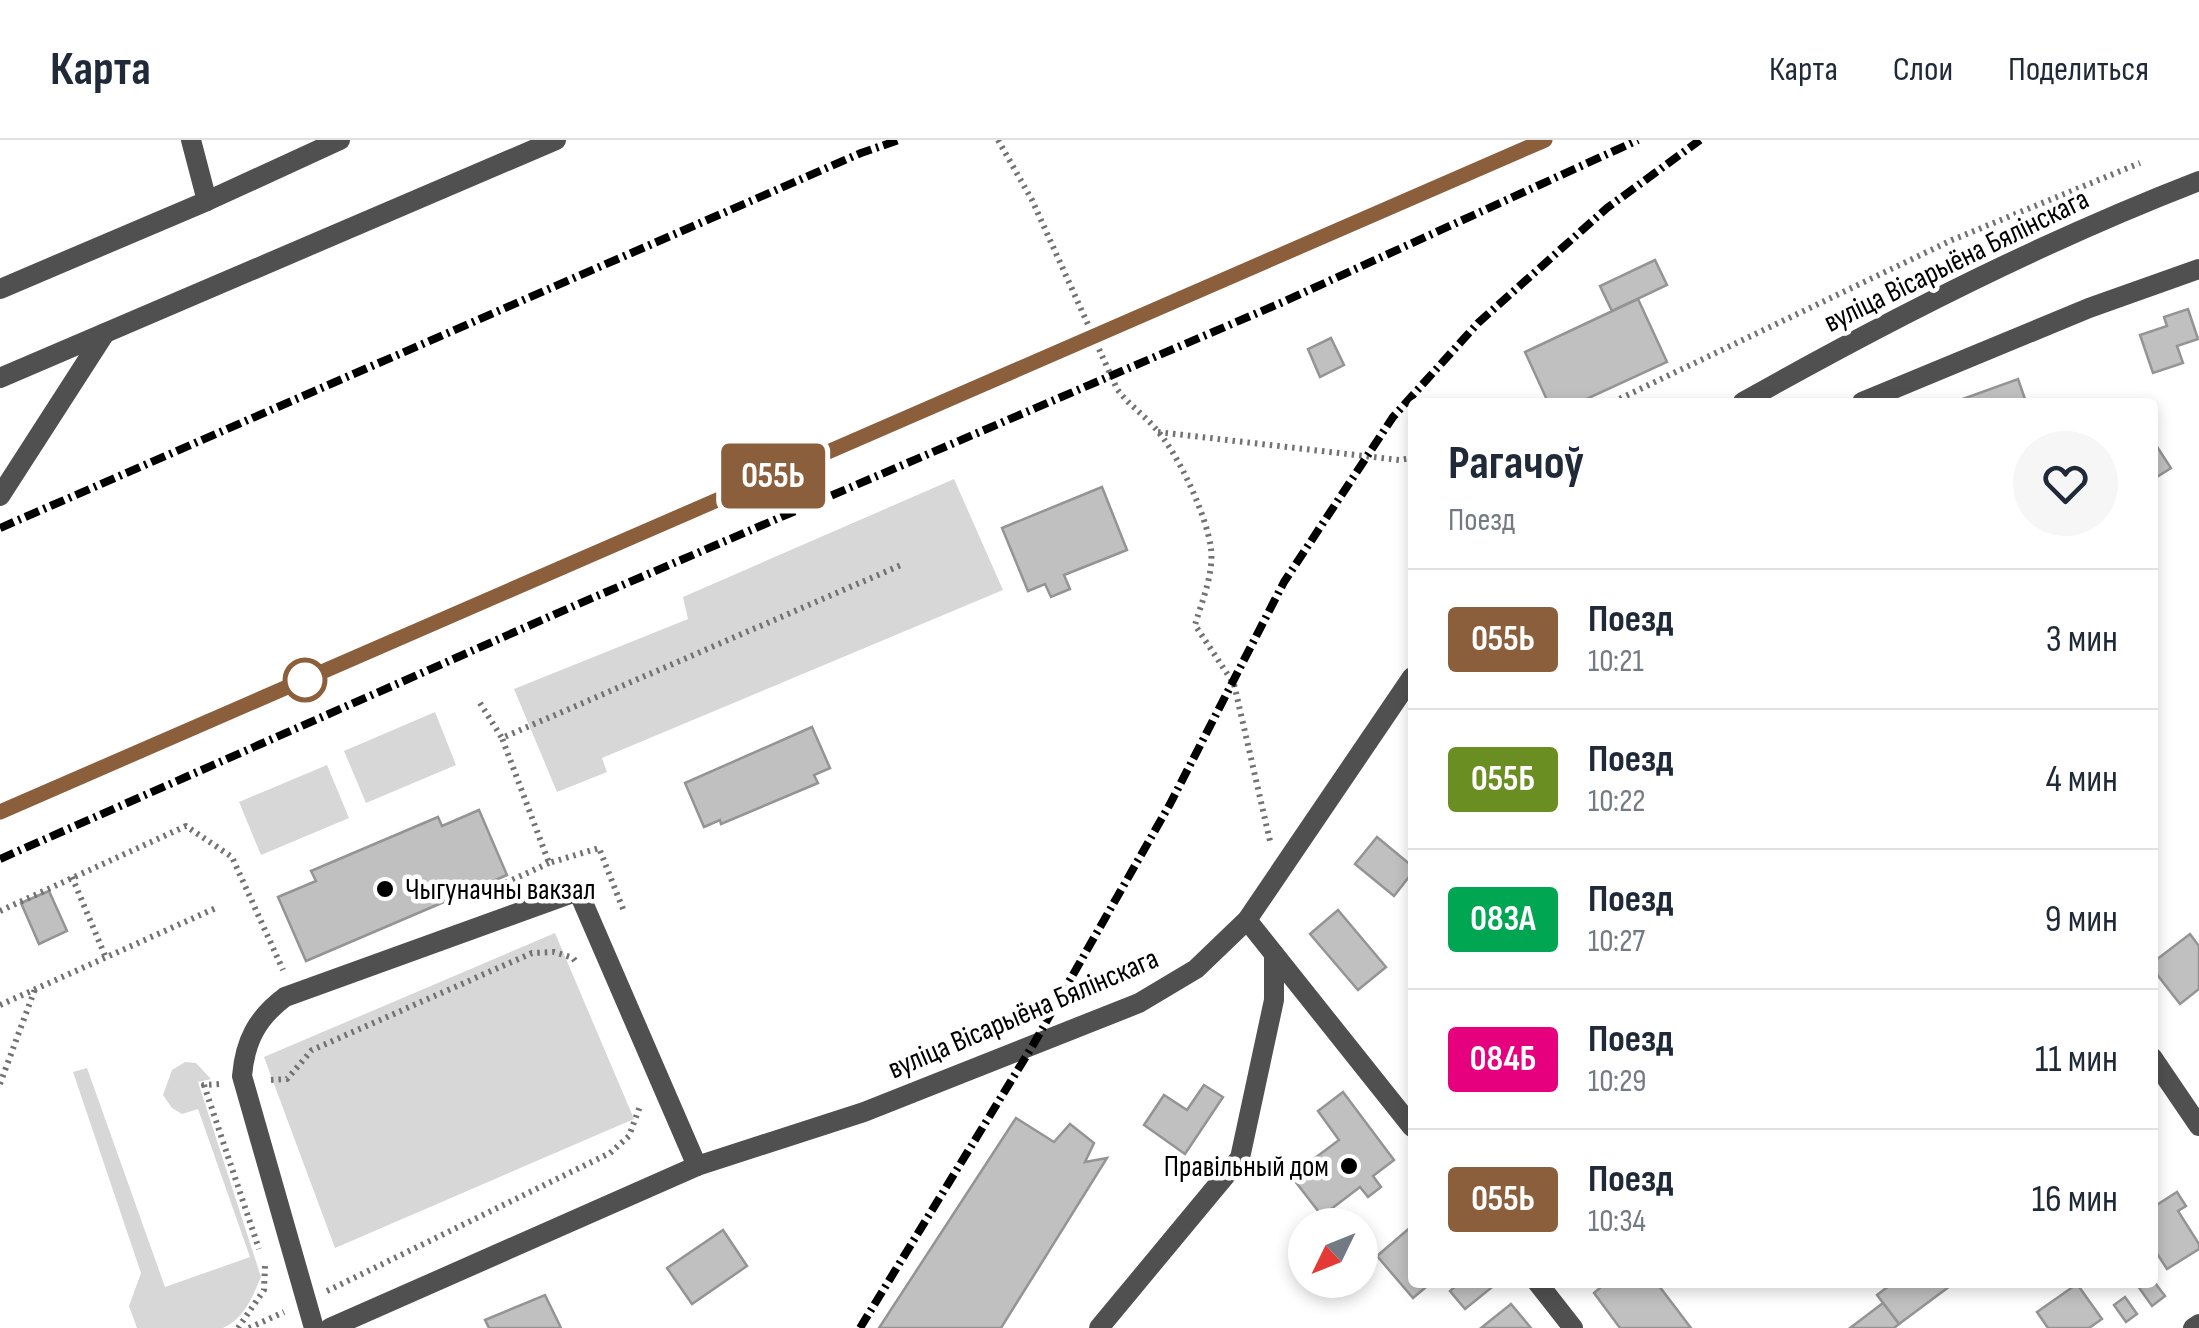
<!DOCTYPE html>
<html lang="ru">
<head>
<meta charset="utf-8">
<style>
  :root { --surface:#fff; --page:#f6f6f7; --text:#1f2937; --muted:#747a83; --line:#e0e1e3 }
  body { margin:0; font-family:"Sofia Sans Condensed",sans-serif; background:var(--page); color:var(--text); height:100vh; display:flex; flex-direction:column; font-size:38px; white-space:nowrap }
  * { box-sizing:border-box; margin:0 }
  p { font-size:32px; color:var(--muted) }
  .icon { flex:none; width:55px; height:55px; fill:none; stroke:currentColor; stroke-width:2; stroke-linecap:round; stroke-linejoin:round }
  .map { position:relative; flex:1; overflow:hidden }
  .side { position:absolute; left:1408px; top:258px; width:750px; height:890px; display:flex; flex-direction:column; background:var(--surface); border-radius:10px; box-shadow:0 5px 15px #0003 }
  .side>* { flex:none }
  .badge { padding:0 20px; border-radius:8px; font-size:35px; line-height:65px }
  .needle { width:65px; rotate:227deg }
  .fabs { position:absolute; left:1288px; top:1068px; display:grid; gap:20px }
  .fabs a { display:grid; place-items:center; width:90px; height:90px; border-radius:50%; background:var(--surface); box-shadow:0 5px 15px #0003; font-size:50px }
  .map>.badge { position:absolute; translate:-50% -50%; box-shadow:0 0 0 5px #fff }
  .round { display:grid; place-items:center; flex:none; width:105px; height:105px; border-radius:52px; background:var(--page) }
  .head { display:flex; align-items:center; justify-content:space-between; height:170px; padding:0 40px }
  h1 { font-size:48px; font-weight:700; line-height:75px }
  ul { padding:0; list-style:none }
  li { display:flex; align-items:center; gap:30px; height:140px; padding:0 40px; border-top:2px solid var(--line) }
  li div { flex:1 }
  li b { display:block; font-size:38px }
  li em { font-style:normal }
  li .badge { min-width:110px; font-weight:700; text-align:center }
  header { display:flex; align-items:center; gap:60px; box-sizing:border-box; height:140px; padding:0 50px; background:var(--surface); border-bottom:2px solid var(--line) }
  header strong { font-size:48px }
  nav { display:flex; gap:55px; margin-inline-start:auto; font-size:35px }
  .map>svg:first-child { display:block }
  .green { fill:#d7d7d7 }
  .building { fill:#c0c0c0; stroke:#949494; stroke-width:2.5 }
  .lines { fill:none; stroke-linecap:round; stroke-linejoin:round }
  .path { stroke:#727272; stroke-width:6; stroke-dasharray:2.5 5; stroke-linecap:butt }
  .service { stroke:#505050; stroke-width:20 }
  .minor { stroke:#505050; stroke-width:20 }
  .rail { stroke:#000; stroke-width:8; stroke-dasharray:15 5 2.5 5; stroke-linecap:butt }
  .line-casing { stroke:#fff; stroke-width:22 }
  .line { stroke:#8b5e3c; stroke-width:15 }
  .stop-dot { fill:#fff; stroke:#8b5e3c; stroke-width:5 }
  .poi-dot { fill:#000; stroke:#fff; stroke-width:4 }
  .labels { text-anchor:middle; stroke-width:9; stroke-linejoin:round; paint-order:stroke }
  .street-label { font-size:30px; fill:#000; stroke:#fff }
  .poi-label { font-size:30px; fill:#000; stroke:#fff; text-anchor:start }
</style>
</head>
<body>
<header>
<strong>Карта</strong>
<nav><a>Карта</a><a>Слои</a><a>Поделиться</a></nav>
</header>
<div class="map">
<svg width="2199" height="1188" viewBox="0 0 2199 1188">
  <rect width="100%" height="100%" fill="#fff"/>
  <g class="green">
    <path d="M954,339L1003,450L602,618L607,632L557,652L514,549L688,479L683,457Z"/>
    <path d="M435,572L456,625L366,663L344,611Z"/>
    <path d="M327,625L349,678L261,715L239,662Z"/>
    <path d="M555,793L634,979L335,1108L264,917Z"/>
    <path d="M185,922L196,923L211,939L198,942L261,1137C252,1158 244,1179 223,1188H137L129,1166L141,1133L73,932L87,928L165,1147L250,1117L198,969L182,974L172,968L163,955L172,930Z"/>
  </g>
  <g class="building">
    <path d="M1655,120L1667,145L1612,171L1600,146Z"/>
    <path d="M1638,159L1667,222L1580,262H1548L1525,212Z"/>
    <path d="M2188,169L2198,199L2177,206L2183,223L2153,233L2140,195L2167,186L2164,177Z"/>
    <path d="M1331,198L1344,225L1320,237L1308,209Z"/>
    <path d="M2018,239L2026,262H1961L1960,260Z"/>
    <path d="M2152,299L2171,328L2152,340Z"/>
    <path d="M1102,347L1127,410L1064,435L1070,449L1051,457L1045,444L1028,451L1002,388Z"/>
    <path d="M812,587L830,628L814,635L818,643L721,684L720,680L704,687L685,643Z"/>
    <path d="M479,670L507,735L306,821L278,757L316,741L311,731L438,677L442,686Z"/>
    <path d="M1377,697L1412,726V733L1394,756L1355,724Z"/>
    <path d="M49,751L67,791L39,804L21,763Z"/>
    <path d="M1338,770L1386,827L1358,850L1310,794Z"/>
    <path d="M2190,794L2199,806V849L2180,864L2152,828V823Z"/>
    <path d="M1204,945L1223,957L1185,1014L1144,985L1164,955L1187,970Z"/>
    <path d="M1343,952L1394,1020L1373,1036L1381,1047L1368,1057L1360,1047L1322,1076L1291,1036L1339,1000L1318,971Z"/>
    <path d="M1016,978L1054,1002L1070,984L1094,1003L1085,1022L1107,1018L1001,1188H879Z"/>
    <path d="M2177,1052L2186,1066L2178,1071L2199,1104V1109L2167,1129L2152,1106V1068Z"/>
    <path d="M1412,1086V1142H1432L1413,1158L1377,1116Z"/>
    <path d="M723,1090L747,1126L692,1164L667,1128Z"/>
    <path d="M2152,1139L2165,1156L2152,1166L2135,1142H2152Z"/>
    <path d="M1460,1142H1495L1496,1144L1465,1169L1450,1151Z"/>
    <path d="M1607,1142H1656L1691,1188H1620L1594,1153Z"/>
    <path d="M1894,1142H1954V1143L1899,1184L1877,1155Z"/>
    <path d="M2077,1144L2102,1179L2089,1188H2048L2037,1172Z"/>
    <path d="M545,1155L561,1188H489L485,1180Z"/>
    <path d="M2125,1157L2137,1174L2126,1182L2114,1165Z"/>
    <path d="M1883,1163L1899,1184L1894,1188H1850Z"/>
    <path d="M1511,1164L1531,1188H1481Z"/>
  </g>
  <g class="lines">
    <g class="path">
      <path d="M998,0L1032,60L1117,249C1128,264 1143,274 1155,288C1178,313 1206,374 1211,408C1214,433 1202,461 1195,485L1234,544L1270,701"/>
      <path d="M1613,262L1952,100L2140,23"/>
      <path d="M1158,292L1399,320L1412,318"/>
      <path d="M480,563L502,598"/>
      <path d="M72,737L106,818"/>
      <path d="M492,749L549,723"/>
      <path d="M623,769L599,708L549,723L502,598L901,425"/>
      <path d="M0,771L186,686L232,717L283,830"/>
      <path d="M0,865L218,767"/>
      <path d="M271,940L287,939L312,910L532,813L554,812L573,818L576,822"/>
      <path d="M0,944L35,849"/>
      <path d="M219,944L204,945L259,1109"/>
      <path d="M327,1151L610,1013L629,996L640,966"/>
      <path d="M238,1188L264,1150L265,1126"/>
      <path d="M249,1188L284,1172"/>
    </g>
    <g class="service">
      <path d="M191,0L207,61"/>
      <path d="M0,238L556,0"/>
      <path d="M1862,262L2089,168L2199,129"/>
      <path d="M0,356L105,193"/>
      <path d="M1099,1188L1240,1018L1274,860V814"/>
    </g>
    <g class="minor">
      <path d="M0,149L207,61L340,0"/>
      <path d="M1743,262C1890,179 2041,102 2199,41"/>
      <path d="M1247,780L1412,987"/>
      <path d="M2152,917L2199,986"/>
      <path d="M1537,1142L1573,1188"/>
      <path d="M314,1188L242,936C245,901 257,878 285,857L578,751L697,1026"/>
      <path d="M330,1188L697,1026L864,972L1139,863L1196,829L1247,780L1412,537"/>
      <path d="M2193,1188L2199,1184"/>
    </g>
    <g class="rail">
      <path d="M0,388L861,13L899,0"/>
      <path d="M0,672L1545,0"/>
      <path d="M0,719L576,465L1283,162L1638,0"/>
      <path d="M860,1188L1033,905L1170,664L1284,442L1393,277L1478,183L1607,68L1700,0"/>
    </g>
  </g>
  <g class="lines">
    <defs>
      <path id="line" d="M0,672L1545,0"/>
    </defs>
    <use href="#line" class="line-casing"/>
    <use href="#line" class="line"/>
  </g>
  <circle class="stop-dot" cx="305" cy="540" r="20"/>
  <g class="poi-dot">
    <circle cx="385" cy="749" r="10"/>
    <circle cx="1349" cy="1026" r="10"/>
  </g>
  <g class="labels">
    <g class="street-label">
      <text transform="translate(1956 120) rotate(-26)" y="10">вуліца Вісарыёна Бялінскага</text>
      <text transform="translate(1023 873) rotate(-23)" y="10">вуліца Вісарыёна Бялінскага</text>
    </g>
    <g class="poi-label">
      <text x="405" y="759">Чыгуначны вакзал</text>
      <text x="1329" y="1036" text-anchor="end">Правільный дом</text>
    </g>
  </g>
</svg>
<div class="fabs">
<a><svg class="needle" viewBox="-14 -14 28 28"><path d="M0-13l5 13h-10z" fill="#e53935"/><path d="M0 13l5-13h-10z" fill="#747a83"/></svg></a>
</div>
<b class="badge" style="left:773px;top:336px;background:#8b5e3c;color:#fff">055Ь</b>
<section class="side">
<div class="head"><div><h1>Рагачоў</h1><p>Поезд</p></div><a class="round"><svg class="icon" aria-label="heart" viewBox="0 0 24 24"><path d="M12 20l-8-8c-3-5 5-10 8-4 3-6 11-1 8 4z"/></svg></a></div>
<ul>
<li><span class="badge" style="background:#8b5e3c;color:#fff">055Ь</span><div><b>Поезд</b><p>10:21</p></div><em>3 мин</em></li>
<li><span class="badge" style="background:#6b8e23;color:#fff">055Б</span><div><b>Поезд</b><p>10:22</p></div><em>4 мин</em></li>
<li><span class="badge" style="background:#00a651;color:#fff">083А</span><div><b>Поезд</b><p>10:27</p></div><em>9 мин</em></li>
<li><span class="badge" style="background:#e6007e;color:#fff">084Б</span><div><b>Поезд</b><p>10:29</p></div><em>11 мин</em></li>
<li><span class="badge" style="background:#8b5e3c;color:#fff">055Ь</span><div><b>Поезд</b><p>10:34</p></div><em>16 мин</em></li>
</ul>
</section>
</div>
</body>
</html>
